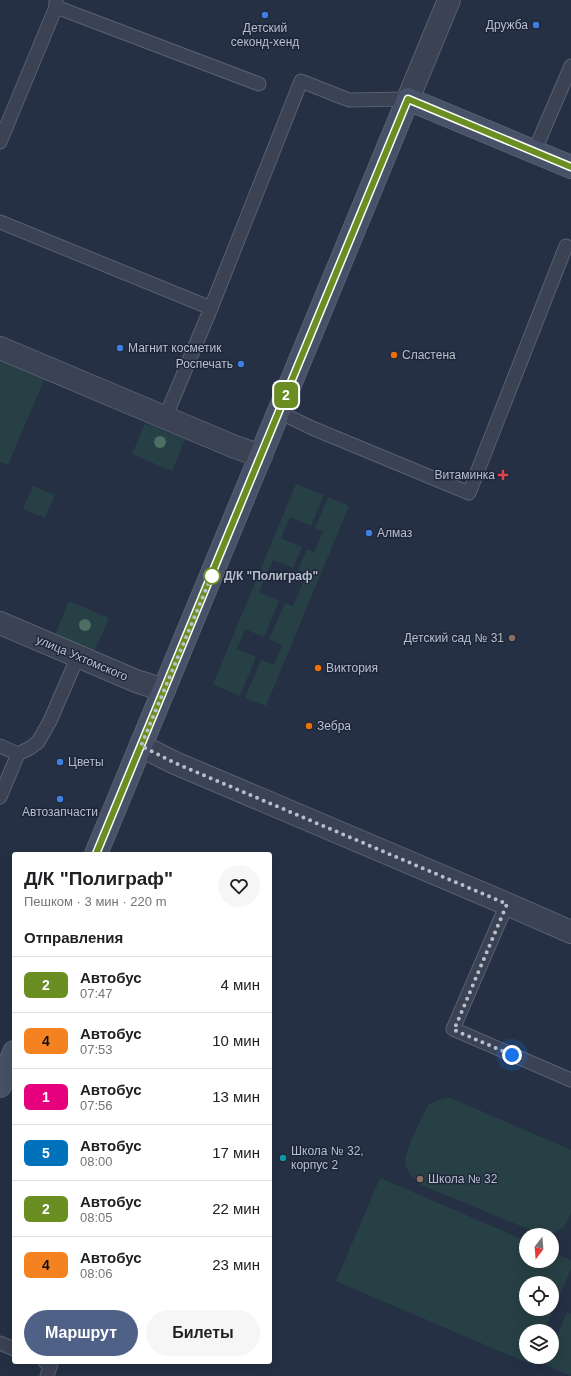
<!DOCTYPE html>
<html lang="ru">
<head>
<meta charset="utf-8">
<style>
  :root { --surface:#fff; --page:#f6f6f6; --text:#202124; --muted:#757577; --line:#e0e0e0; --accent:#506187 }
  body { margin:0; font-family:Helvetica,sans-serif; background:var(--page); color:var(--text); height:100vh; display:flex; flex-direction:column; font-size:15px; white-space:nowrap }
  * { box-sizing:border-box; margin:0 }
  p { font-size:13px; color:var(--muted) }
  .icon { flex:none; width:22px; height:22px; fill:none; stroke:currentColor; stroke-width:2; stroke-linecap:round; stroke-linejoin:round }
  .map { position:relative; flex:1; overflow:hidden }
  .side { position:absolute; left:12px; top:852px; width:260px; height:512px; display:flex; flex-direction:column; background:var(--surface); border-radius:4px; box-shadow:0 4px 16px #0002 }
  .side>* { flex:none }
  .badge { padding:0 8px; border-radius:6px; font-size:14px; line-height:26px }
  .needle { width:26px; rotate:196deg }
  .fabs { position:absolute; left:519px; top:1228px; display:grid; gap:8px }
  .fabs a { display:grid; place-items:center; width:40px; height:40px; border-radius:50%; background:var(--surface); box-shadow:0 4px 16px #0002; font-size:20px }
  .you { position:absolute; width:20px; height:20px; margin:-10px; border:3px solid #fff; border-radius:50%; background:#1a73e8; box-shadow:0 0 0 6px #1a73e833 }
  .map>.badge { position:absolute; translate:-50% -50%; box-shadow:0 0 0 2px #fff }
  h2 { padding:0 12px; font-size:15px; line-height:36px }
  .round { display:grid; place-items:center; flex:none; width:42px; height:42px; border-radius:21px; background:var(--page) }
  .summary { display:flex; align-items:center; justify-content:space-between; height:68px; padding:0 12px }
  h1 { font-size:19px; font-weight:600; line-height:30px }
  .button { display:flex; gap:8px; margin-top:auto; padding:8px 12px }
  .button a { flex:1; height:46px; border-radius:24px; background:var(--accent); color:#fff; font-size:16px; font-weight:600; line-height:46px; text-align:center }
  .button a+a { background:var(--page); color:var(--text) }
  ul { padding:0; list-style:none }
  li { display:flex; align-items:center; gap:12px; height:56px; padding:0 12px; border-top:1px solid var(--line) }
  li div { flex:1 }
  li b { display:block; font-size:15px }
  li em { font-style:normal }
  li .badge { min-width:44px; font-weight:700; text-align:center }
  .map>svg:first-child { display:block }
  .green { fill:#274045; fill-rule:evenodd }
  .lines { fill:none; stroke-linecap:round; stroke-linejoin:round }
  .lane-casing { stroke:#586071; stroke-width:15 }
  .street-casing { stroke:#586071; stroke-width:24 }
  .secondary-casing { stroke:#586071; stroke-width:24 }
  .lane { stroke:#3a4254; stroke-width:13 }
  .street { stroke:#3a4254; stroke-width:22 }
  .secondary { stroke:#475167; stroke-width:22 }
  .tree { fill:#4c6e63 }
  .line-casing { stroke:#fff; stroke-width:9 }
  .line { stroke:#6b8e23; stroke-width:6 }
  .walk { stroke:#b7becd; stroke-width:4; stroke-dasharray:0 7.2 }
  .shop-dot { fill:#3f7fe0; stroke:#1e2739; stroke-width:1.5 }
  .food-dot { fill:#e8710a; stroke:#1e2739; stroke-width:1.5 }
  .health-dot { fill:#e0444e; stroke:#1e2739; stroke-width:1.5 }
  .stop-dot { fill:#fff; stroke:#6b8e23; stroke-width:2 }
  .education-dot { fill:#8d6e63; stroke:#1e2739; stroke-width:1.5 }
  .culture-dot { fill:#0f9aa8; stroke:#1e2739; stroke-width:1.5 }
  .labels { text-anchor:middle; stroke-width:3; stroke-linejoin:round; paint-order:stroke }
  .poi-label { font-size:12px; fill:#b7becd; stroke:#1e2739; text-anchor:start }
  .stop-label { font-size:12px; font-weight:bold; fill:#b7becd; stroke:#1e2739; text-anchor:start }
  .street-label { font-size:12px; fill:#b7becd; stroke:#1e2739 }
</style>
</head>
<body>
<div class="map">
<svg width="571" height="1376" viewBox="0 0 571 1376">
  <rect width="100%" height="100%" fill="#253045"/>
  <g class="green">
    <path d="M0,361L44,380L8,465L0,462Z"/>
    <path d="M145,423L185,439L172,471L132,454Z"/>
    <path d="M296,484L324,495L311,526L290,517L281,538L302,547L293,568L273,560L259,592L279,601L264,637L245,629L237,649L256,657L240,696L213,684Z"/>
    <path d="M33,486L55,495L45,518L23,509Z"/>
    <path d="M328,497L349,506L266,706L245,698L261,660L274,665L282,645L269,639L285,603L293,606L307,574L298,570L307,549L314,552L323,531L315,528Z"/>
    <path d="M69,601L109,618L94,652L55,635Z"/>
    <path d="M444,1098H451L571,1150V1213L568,1220L563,1228L556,1232L546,1235L535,1232L419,1184C413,1178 406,1171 405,1163C405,1150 422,1116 429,1104Z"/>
    <path d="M380,1178L526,1241V1261H552V1252L571,1260V1269L544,1331H526V1357H533L530,1364L336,1281ZM526,1283H552V1309H526Z"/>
    <path d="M567,1312L571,1314V1376L545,1365L548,1357H552V1348Z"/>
  </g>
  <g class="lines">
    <defs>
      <g id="lane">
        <path d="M56,7L259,84"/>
        <path d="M0,142L56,7V0"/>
        <path d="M534,152L571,66"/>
        <path d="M0,222L211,308"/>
        <path d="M279,412L312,428L469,493L566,246"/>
        <path d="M165,418L211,308L301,81L349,100L408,99"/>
        <path d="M0,746L18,754L0,797"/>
        <path d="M18,754L30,748L38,742L50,721L78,656"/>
        <path d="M507,904L453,1029L571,1080"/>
        <path d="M0,1343L14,1349"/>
        <path d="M45,1362L51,1364L47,1376"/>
      </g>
      <g id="street">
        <path d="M408,99L449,0"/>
        <path d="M0,348L235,447L261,456"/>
        <path d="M0,623L136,681L164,690"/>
        <path d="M141,746L175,763L507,904L571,932"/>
      </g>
      <g id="secondary">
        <path d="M96,854L408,99L571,167"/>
        <path d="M0,1086L14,1052"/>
      </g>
    </defs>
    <use href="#lane" class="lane-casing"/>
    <use href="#street" class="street-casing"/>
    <use href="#secondary" class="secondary-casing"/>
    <use href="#lane" class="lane"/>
    <use href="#street" class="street"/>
    <use href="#secondary" class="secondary"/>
  </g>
  <g class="tree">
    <circle cx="160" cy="442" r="6"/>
    <circle cx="85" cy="625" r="6"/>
  </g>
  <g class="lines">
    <defs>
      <path id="line" d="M96,854L408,99L571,167"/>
    </defs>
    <use href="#line" class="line-casing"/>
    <use href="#line" class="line"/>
    <path class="walk" d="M212,576L214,570L141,746L175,763L507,904L454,1030L512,1055"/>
  </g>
  <g class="shop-dot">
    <circle cx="265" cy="15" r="4"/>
    <circle cx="536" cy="25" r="4"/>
    <circle cx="120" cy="348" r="4"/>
    <circle cx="241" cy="364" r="4"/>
    <circle cx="369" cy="533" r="4"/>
    <circle cx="60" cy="762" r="4"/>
    <circle cx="60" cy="799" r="4"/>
  </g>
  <g class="food-dot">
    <circle cx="394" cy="355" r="4"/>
    <circle cx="318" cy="668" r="4"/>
    <circle cx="309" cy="726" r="4"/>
  </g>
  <path class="health-dot" d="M501 469h4v4h4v4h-4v4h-4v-4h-4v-4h4z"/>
  <circle class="stop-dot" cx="212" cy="576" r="8"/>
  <g class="education-dot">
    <circle cx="512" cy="638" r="4"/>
    <circle cx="420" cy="1179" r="4"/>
  </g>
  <circle class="culture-dot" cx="283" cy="1158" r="4"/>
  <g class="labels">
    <g class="poi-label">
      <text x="528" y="29" text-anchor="end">Дружба</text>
      <text x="265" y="32" text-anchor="middle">Детский<tspan x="265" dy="14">секонд-хенд</tspan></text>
      <text x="128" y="352">Магнит косметик</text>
      <text x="402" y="359">Сластена</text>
      <text x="233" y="368" text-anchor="end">Роспечать</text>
      <text x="495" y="479" text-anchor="end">Витаминка</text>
      <text x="377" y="537">Алмаз</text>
      <text x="504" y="642" text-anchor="end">Детский сад № 31</text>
      <text x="326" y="672">Виктория</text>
      <text x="317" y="730">Зебра</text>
      <text x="68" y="766">Цветы</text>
      <text x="60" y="816" text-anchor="middle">Автозапчасти</text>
      <text x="291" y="1155">Школа № 32,<tspan x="291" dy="14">корпус 2</tspan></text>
      <text x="428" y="1183">Школа № 32</text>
    </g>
    <g class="stop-label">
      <text x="224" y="580">Д/К "Полиграф"</text>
    </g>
    <g class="street-label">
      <text transform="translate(82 658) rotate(23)" y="4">улица Ухтомского</text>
    </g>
  </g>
</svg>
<div class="fabs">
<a><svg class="needle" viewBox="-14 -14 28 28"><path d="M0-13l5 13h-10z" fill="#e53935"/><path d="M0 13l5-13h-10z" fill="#757577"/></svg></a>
<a><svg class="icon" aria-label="locate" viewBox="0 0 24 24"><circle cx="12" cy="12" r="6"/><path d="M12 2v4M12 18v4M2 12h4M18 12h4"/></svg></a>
<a><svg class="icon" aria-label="layers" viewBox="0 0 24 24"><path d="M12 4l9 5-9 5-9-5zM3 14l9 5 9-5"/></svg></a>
</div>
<div class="you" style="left:512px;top:1055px"></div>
<b class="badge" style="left:286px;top:395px;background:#6b8e23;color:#fff">2</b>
<section class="side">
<div class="summary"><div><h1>Д/К &quot;Полиграф&quot;</h1><p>Пешком · 3 мин · 220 m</p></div><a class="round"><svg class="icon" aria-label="heart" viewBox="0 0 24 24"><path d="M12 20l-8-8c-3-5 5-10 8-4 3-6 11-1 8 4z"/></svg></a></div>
<h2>Отправления</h2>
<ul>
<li><span class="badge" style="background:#6b8e23;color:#fff">2</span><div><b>Автобус</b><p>07:47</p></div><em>4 мин</em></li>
<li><span class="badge" style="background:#f58220;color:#111">4</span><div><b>Автобус</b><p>07:53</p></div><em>10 мин</em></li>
<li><span class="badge" style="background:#e6007e;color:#fff">1</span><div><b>Автобус</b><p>07:56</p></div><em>13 мин</em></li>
<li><span class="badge" style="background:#0072bc;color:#fff">5</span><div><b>Автобус</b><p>08:00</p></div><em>17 мин</em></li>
<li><span class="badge" style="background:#6b8e23;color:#fff">2</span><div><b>Автобус</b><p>08:05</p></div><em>22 мин</em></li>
<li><span class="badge" style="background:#f58220;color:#111">4</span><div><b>Автобус</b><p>08:06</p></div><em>23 мин</em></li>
</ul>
<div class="button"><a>Маршрут</a><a>Билеты</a></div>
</section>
</div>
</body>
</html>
